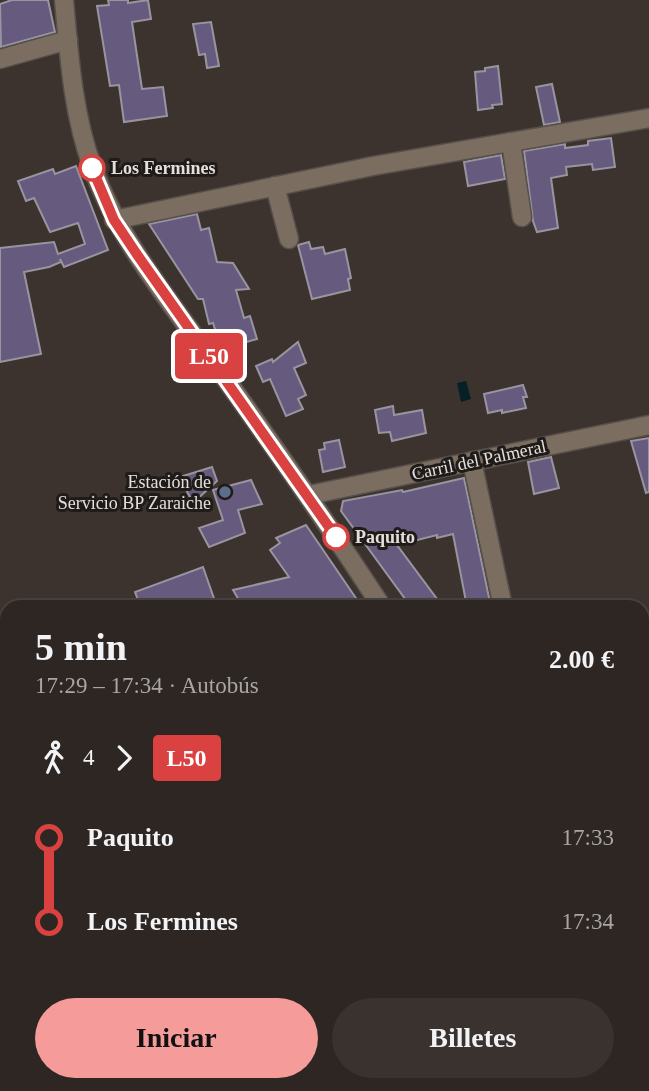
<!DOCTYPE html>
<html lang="es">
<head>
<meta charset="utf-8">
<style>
  :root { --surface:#2d2622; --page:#39322f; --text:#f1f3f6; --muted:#a7a5a5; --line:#484340; --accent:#f59b99 }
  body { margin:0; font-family:"Times New Roman",serif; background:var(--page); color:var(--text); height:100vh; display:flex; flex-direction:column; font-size:26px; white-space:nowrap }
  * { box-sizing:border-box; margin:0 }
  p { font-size:23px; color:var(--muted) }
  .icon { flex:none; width:38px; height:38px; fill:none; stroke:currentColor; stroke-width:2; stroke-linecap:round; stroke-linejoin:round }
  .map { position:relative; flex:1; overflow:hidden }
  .drawer { position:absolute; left:0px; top:600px; width:649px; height:492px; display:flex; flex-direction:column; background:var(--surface); border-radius:21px 21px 0 0; box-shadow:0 2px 5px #0004,0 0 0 2px var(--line) }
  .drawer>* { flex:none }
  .badge { padding:0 14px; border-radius:5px; font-size:24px; line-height:46px }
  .map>.badge { position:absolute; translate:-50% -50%; box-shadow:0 0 0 4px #fff }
  .legs { display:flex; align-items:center; gap:10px; height:77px; padding:0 35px; font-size:23px }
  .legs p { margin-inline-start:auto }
  .summary { display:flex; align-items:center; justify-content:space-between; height:119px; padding:0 35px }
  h1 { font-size:38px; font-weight:700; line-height:52px }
  .cta { display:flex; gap:14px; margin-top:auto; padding:14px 35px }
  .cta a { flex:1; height:80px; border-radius:42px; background:var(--accent); color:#111; font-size:28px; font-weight:700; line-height:80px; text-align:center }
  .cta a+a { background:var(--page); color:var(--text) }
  ul { padding:0 35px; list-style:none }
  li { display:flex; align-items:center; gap:24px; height:84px; font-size:26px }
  li i { display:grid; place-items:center; width:10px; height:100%; margin:0 9px; background:currentColor }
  li i::after { content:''; width:18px; height:18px; margin:-9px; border:5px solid; border-radius:50%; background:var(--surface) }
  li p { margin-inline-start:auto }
  li:first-child i { background:linear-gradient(#0000 50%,currentColor 0) }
  li:last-child i { background:linear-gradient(currentColor 50%,#0000 0) }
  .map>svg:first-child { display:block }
  .green { fill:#324830 }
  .water { fill:#062026 }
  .building { fill:#665b7e; stroke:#9895a0; stroke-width:2 }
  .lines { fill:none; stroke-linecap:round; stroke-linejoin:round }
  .minor-casing { stroke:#574f4a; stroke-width:21 }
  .major-casing { stroke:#574f4a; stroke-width:21 }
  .path { stroke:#8c8581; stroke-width:2.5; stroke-dasharray:3.5 3.5; stroke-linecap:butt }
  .minor { stroke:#7b6e61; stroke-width:18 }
  .major { stroke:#bfa68c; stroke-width:18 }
  .line-1-casing { stroke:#fff; stroke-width:16 }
  .line-1 { stroke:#da4241; stroke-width:10 }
  .stop-1-dot { fill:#fff; stroke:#da4241; stroke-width:3.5 }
  .service-dot { fill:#5c6f8a; stroke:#1f1b19; stroke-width:2.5 }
  .labels { text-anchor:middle; stroke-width:6; stroke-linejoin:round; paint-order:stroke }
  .stop-label { font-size:18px; font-weight:bold; fill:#e5dfdc; stroke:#1f1b19; text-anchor:start }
  .street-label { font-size:18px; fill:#e5dfdc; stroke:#1f1b19 }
  .poi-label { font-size:18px; fill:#e5dfdc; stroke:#1f1b19; text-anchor:end }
</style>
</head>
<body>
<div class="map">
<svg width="649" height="1091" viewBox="0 0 649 1091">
  <rect width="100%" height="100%" fill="#3c332e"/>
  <path class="green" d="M7,723V842L0,843V724Z"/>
  <path class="water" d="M466,381L471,399L461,402L457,383Z"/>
  <g class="building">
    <path d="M12,0H48L55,32L1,47L0,4Z"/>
    <path d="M108,0H128V3L148,0L151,19L132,22L142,89L163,87L167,116L124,122L119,85L110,86L97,6L109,5Z"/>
    <path d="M211,22L219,66L207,68L205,54L199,55L193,24Z"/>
    <path d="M498,66L502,104L492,105L493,108L478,110L475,72L485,71V68Z"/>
    <path d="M552,84L560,122L544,125L536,87Z"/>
    <path d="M611,138L615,167L593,170L592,164L566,167L567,175L551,178L558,228L537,232L533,221L524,151L565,144V148L588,145V141Z"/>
    <path d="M501,155L505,179L468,186L464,162Z"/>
    <path d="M76,166L108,250L64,267L60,259L61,262L49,267L24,272L41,354L0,362V248L54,242L58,254L85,244L78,223L50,232L34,198L26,201L18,181L53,169L55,174Z"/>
    <path d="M197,214L201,230L209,228L217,262L233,263L249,289L236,290L244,318L250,316L257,339L233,346L234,352L223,354L213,323L209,324L203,299H198L149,224Z"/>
    <path d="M309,242L311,249L323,247L325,254L345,249L351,278L348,279L350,290L312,299L298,245Z"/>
    <path d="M298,342L306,363L294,368L306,395L298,399L303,409L286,416L270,379L263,382L256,366L272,359L273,362Z"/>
    <path d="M523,385L527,397H523L526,408L502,413V410L488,413L484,394Z"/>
    <path d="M393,406L394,415L422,410L426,433L392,441L390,432L379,433L375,410Z"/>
    <path d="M649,438V492L646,493L631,441Z"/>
    <path d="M339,440L345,467L323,472L319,450L325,449L324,443Z"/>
    <path d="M551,457L559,488L534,494L528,462Z"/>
    <path d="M212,467L217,481L193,503L182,482L183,476Z"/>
    <path d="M464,478L491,607H467L453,534L437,538V535L397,545L443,607H411L341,511L343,501L402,490L403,492Z"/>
    <path d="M251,480L262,504L238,510L245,533L209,547L199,528L223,520L213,490Z"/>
    <path d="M306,525L362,607H243L233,590L289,577L270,550L280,543L276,538Z"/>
    <path d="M203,567L217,607H131L138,600L135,592Z"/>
  </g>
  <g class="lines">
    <defs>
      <g id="minor">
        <path d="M64,0C69,55 73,114 92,166C119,241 172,304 217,367C274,446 329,526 382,607"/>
        <path d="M0,59L68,40"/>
        <path d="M511,142L522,217"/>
        <path d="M275,186L289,239"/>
        <path d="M114,220L373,166L649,118"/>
        <path d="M472,461L503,607"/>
        <path d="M309,495L649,425"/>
        <path d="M0,705L7,703"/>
        <path d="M642,835L649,837"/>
        <path d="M0,843L7,842"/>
        <path d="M0,970L7,984"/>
        <path d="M57,1085L60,1091"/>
        <path d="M216,1085L219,1091"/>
        <path d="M280,1085L283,1091"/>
        <path d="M390,1085L391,1091"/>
        <path d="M478,1085L480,1091"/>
        <path d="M0,1087L2,1091"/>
        <path d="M112,1091L125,1085"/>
      </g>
      <g id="major">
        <path d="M0,1004L7,1018"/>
        <path d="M0,1053L7,1067"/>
        <path d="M16,1085L19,1091"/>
        <path d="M40,1085L43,1091"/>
      </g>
    </defs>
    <use href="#minor" class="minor-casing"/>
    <use href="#major" class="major-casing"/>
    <path class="path" d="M0,944L5,955"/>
    <use href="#minor" class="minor"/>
    <use href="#major" class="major"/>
  </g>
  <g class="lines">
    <defs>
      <path id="line-1" d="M92,168L114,220L136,253L336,537"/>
    </defs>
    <use href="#line-1" class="line-1-casing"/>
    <use href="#line-1" class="line-1"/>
  </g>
  <g class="stop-1-dot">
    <circle cx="92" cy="168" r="12"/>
    <circle cx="336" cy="537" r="12"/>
  </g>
  <circle class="service-dot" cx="225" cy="492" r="7"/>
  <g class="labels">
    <g class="stop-label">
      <text x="111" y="174">Los Fermines</text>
      <text x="355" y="543">Paquito</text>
    </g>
    <g class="street-label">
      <text transform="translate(479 460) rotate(-12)" y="6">Carril del Palmeral</text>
    </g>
    <g class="poi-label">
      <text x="211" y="488">Estación de<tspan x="211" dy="21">Servicio BP Zaraiche</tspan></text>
    </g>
  </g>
</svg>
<b class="badge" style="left:209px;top:356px;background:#da4241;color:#fff">L50</b>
<section class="drawer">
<div class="summary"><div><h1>5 min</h1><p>17:29 – 17:34 · Autobús</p></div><b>2.00 €</b></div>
<div class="legs"><svg class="icon" aria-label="walk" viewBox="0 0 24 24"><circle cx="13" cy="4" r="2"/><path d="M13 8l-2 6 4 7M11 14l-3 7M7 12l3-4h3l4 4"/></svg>4<svg class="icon" aria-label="forward" viewBox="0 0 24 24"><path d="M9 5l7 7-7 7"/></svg><b class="badge" style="background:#da4241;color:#fff">L50</b></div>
<ul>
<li><i style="color:#da4241"></i><b>Paquito</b><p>17:33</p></li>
<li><i style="color:#da4241"></i><b>Los Fermines</b><p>17:34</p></li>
</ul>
<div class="cta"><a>Iniciar</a><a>Billetes</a></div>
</section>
</div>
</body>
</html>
